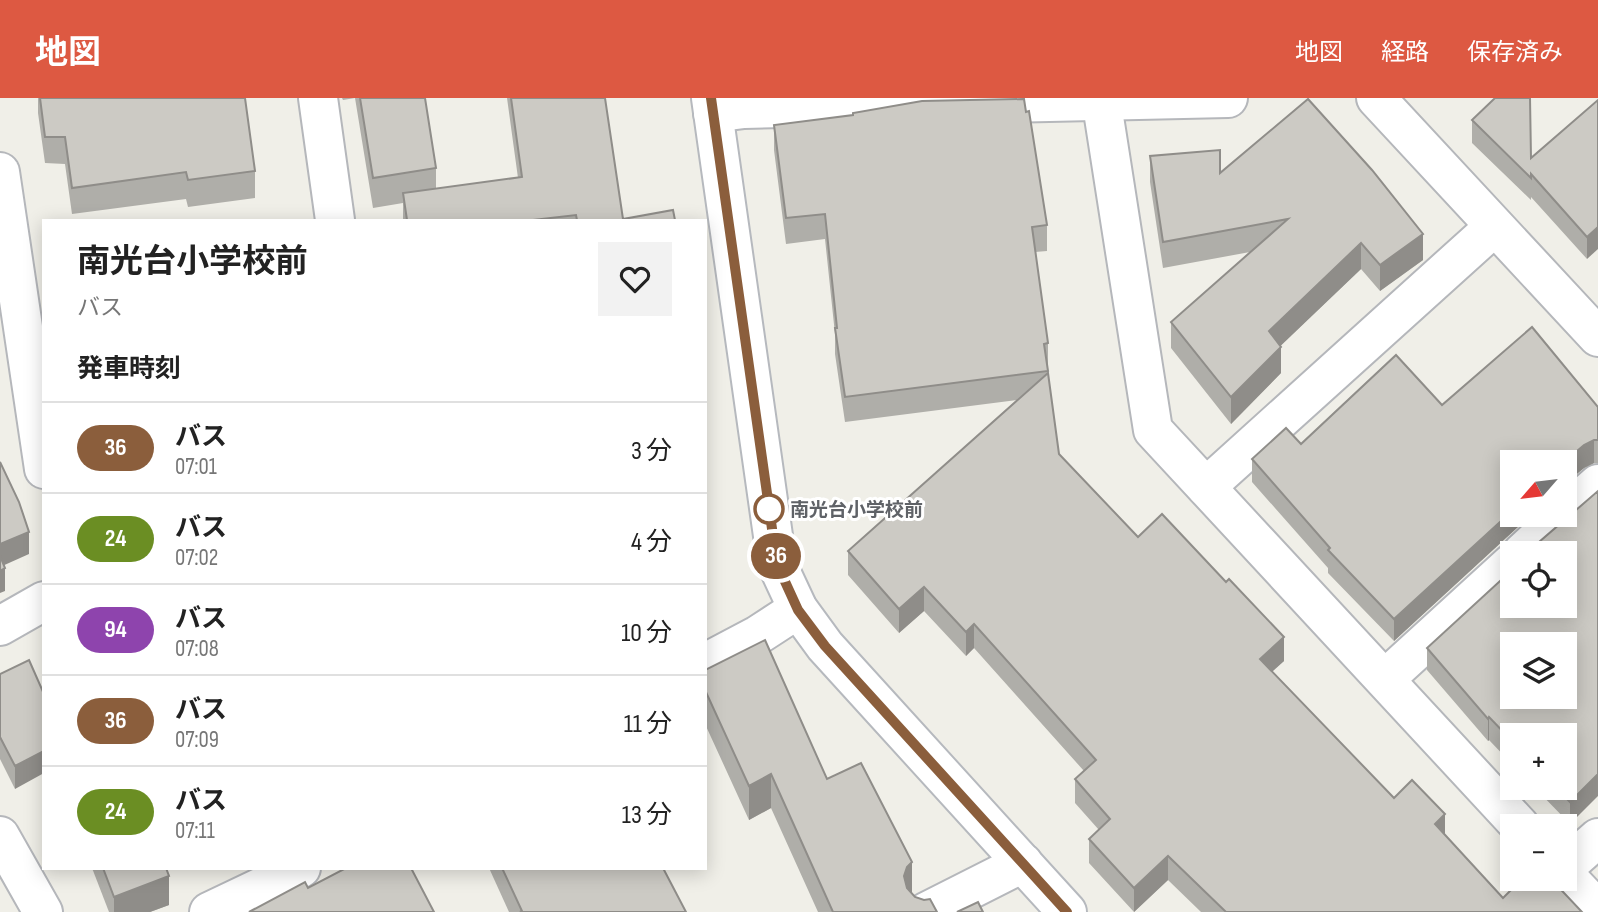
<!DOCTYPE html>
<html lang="ja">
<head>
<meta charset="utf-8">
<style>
  :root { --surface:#fff; --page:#f2f2f2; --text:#222; --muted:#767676; --line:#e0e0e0; --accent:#dd5942 }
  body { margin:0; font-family:"Sofia Sans Condensed","Noto Sans JP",sans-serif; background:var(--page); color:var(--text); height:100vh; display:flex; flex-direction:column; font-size:26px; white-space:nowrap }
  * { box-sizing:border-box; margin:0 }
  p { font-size:23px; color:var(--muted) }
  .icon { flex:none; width:38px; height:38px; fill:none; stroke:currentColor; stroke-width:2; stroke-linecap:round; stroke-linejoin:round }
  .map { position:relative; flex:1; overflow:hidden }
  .panel { position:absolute; left:42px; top:121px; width:665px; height:651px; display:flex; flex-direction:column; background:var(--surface); border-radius:0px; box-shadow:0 4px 18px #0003 }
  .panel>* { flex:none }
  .badge { padding:0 14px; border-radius:23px; font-size:24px; line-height:46px }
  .needle { width:46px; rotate:242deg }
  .controls { position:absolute; left:1500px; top:352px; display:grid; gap:14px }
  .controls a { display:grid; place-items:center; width:77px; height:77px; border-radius:0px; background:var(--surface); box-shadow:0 4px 18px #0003; font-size:35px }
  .map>.badge { position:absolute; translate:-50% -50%; box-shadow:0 0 0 4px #fff }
  h2 { padding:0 35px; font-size:26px; line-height:63px }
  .round { display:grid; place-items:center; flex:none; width:74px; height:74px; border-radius:0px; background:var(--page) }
  .overview { display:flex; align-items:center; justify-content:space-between; height:119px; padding:0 35px }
  h1 { font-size:33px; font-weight:700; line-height:52px }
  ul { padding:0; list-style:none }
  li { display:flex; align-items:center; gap:21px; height:91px; padding:0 35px; border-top:2px solid var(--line) }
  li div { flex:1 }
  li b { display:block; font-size:26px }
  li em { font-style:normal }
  li .badge { min-width:77px; font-weight:700; text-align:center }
  header { display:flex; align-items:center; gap:42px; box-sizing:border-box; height:98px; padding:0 35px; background:var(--accent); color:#fff }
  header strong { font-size:33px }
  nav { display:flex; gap:38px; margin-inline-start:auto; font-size:24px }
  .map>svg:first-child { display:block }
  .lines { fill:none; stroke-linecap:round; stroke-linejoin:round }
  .street-casing { stroke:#b5b7bb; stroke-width:42 }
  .secondary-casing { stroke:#b6b9be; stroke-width:42 }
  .street { stroke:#fff; stroke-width:38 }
  .secondary { stroke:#fff; stroke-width:38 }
  .wall { fill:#afaea9 }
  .shaded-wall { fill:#8f8d89 }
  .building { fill:#cccac4; stroke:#8f8d89; stroke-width:2; fill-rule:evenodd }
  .line-casing { stroke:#fff; stroke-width:16 }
  .line { stroke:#8b5e3c; stroke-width:10 }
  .stop-dot { fill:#fff; stroke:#8b5e3c; stroke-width:3.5 }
  .labels { text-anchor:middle; stroke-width:6; stroke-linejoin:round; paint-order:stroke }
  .stop-label { font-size:19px; font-weight:bold; fill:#5f6267; stroke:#fff; text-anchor:start }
</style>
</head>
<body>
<header>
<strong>地図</strong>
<nav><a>地図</a><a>経路</a><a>保存済み</a></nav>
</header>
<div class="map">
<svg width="1598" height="814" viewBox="0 0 1598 814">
  <rect width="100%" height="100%" fill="#f0efe8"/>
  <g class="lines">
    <defs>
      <g id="street">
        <path d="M318,0L335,122"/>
        <path d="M1101,0L1153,332L1520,728"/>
        <path d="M1376,0L1598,239"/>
        <path d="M713,15L744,11L1228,0"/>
        <path d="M0,74L44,371"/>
        <path d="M1206,389L1494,129"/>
        <path d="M1564,416L1598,386"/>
        <path d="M1522,455L1564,416"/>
        <path d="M0,528L44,503"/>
        <path d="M705,565L758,537L798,511"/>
        <path d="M1385,581L1512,465"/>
        <path d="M0,738L43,814"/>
        <path d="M1564,770L1598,740"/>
        <path d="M1564,776L1598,812"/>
        <path d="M209,814L301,770"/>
        <path d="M926,814L1023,765"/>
      </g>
      <path id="secondary" d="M711,0L777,466L798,511L825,548L1067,814"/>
    </defs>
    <use href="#street" class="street-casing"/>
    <use href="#secondary" class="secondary-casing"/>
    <use href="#street" class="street"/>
    <use href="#secondary" class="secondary"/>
  </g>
  <g class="wall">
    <path d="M38,0H245L255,73V100L188,109L186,101L72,116L65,66L45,65L38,15Z"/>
    <path d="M342,0H425L436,70V91L518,80L507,0H605L623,121L675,122H403V105L373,110L355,0L343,2Z"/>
    <path d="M1598,2L1587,161L1531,99V102L1472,45V22L1531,60Z"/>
    <path d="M1026,14L1047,127V153L1035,154L1048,245V275L1059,356L1138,439L1284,563L1272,573L1394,700L1445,737L1503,800L1582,814H1201L1168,782L1134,814L1089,765V741L1099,732L1075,705V681L1084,673L974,550L966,558L924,513L899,535L848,477V453L1017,302L845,324L835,256V236L825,141L786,146L774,52V27Z"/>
    <path d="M1150,58L1220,75L1423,162L1380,193L1361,171L1280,248L1281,275L1231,326L1171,250V224L1250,154L1163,170L1150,84Z"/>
    <path d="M1442,307L1598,309V365H1594L1584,370L1512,416H1532L1394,543L1328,475V470L1252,384V361Z"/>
    <path d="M1598,393L1570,726L1535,690H1564L1512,637V666L1489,642L1488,643L1427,572V550Z"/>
    <path d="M705,572L827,681L912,796L937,814H818L771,710L749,722L705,626Z"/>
    <path d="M0,576L44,596L15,691L0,661Z"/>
    <path d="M92,770H166L169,807L150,814H109Z"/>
    <path d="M489,770H663L686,814H509Z"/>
  </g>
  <g class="shaded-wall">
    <path d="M1598,129V151L1587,161V139Z"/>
    <path d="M1423,136V162L1380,193V167Z"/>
    <path d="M1361,145V171L1269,259V233Z"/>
    <path d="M1281,249V275L1231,326V299Z"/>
    <path d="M1594,342V365L1584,370L1564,387V364L1584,347Z"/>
    <path d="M1512,413V416H1532L1394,543V521Z"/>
    <path d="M29,434V456L0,469V446Z"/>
    <path d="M5,470V493L0,495V473Z"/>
    <path d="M924,489V513L899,535V511Z"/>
    <path d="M974,526V550L966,558V534Z"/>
    <path d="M1284,539V563L1260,585V561Z"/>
    <path d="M1489,619V642L1488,643V621Z"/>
    <path d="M44,653V675L15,691V668Z"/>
    <path d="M771,676V710L749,722V688Z"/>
    <path d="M1598,676V698L1570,726V704Z"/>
    <path d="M1445,716V740L1435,726Z"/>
    <path d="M1168,758V782L1134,814V790Z"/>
    <path d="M912,764V798L907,803L904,778L907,769Z"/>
    <path d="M169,778V807L150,814H114V799Z"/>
  </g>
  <g class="building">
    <path d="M40,0H245L255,73L188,82L186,74L72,90L65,39H45Z"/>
    <path d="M360,0H425L436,70L373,80Z"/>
    <path d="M511,0H605L623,121L673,112L675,122H577L576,117L533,122H407L403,95L522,79Z"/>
    <path d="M1495,0H1530L1531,60L1598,2V129L1587,139L1531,76V80L1472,22Z"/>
    <path d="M1024,1L1026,14L1029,13L1047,127L1032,129L1048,245L1044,246L1048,273L845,299L835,230H837L825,116L786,120L774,27L853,17V15L922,3Z"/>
    <path d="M1308,1L1372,72L1423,136L1380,167L1361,145L1269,233L1281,249L1231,299L1171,224L1288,121L1163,144L1150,58L1220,52V75Z"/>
    <path d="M1532,229L1598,309V342H1594L1584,347L1564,364H1512V413L1394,521L1328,452L1330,450L1252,361L1286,330L1301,346L1396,257L1442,307Z"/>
    <path d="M1048,275L1059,356L1138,439L1162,416L1226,484L1229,481L1284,539L1260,561L1394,700L1412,682L1445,716L1435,726L1503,800L1523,780H1550L1582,814H1226L1168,758L1134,790L1089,741L1110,721L1075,681L1096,662L974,526L966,534L924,489L899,511L848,453Z"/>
    <path d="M0,364L19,404L29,434L0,446Z"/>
    <path d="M1598,393V676L1570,704L1556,690H1564V637H1512V643L1489,619L1488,621L1427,550L1512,472V508H1564V455H1529L1531,451ZM1512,546H1564V598H1512Z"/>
    <path d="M0,458L5,470L0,473Z"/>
    <path d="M765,542L827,681L861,665L912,764L907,769L904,778L907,790L915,799L924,802L930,801L937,814H833L771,676L749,688L705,592V572Z"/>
    <path d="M29,562L44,596V653L15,668L0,639V576Z"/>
    <path d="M103,770H166L169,778L114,799Z"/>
    <path d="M346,770H411L434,814H249L305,784L308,790Z"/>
    <path d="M502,770H663L686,814H520L522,813Z"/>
    <path d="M978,804L983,814H957Z"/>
  </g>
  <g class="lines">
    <defs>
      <path id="line" d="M711,0L777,466L798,512L825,548L1067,814"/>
    </defs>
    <use href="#line" class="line-casing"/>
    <use href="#line" class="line"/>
  </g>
  <circle class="stop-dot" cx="769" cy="411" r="14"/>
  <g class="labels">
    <g class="stop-label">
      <text x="790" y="418">南光台小学校前</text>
    </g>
  </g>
</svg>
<div class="controls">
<a><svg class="needle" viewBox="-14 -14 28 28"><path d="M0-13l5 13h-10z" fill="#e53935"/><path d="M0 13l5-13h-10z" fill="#767676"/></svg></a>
<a><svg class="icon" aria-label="locate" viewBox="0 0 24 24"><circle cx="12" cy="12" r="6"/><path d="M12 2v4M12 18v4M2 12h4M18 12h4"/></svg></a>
<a><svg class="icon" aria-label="layers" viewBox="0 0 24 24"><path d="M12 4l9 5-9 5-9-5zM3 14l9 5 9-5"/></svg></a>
<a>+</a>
<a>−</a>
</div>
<b class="badge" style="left:776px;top:458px;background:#8b5e3c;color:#fff">36</b>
<section class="panel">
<div class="overview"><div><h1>南光台小学校前</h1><p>バス</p></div><a class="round"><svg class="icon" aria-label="heart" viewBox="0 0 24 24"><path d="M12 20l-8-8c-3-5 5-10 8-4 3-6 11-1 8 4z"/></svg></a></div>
<h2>発車時刻</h2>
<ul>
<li><span class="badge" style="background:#8b5e3c;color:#fff">36</span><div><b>バス</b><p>07:01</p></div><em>3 分</em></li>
<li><span class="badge" style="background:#6b8e23;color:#fff">24</span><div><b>バス</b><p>07:02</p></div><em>4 分</em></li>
<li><span class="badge" style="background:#8e44ad;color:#fff">94</span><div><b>バス</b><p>07:08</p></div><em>10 分</em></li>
<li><span class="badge" style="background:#8b5e3c;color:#fff">36</span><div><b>バス</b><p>07:09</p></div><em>11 分</em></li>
<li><span class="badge" style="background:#6b8e23;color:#fff">24</span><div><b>バス</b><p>07:11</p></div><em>13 分</em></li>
</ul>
</section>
</div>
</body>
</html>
